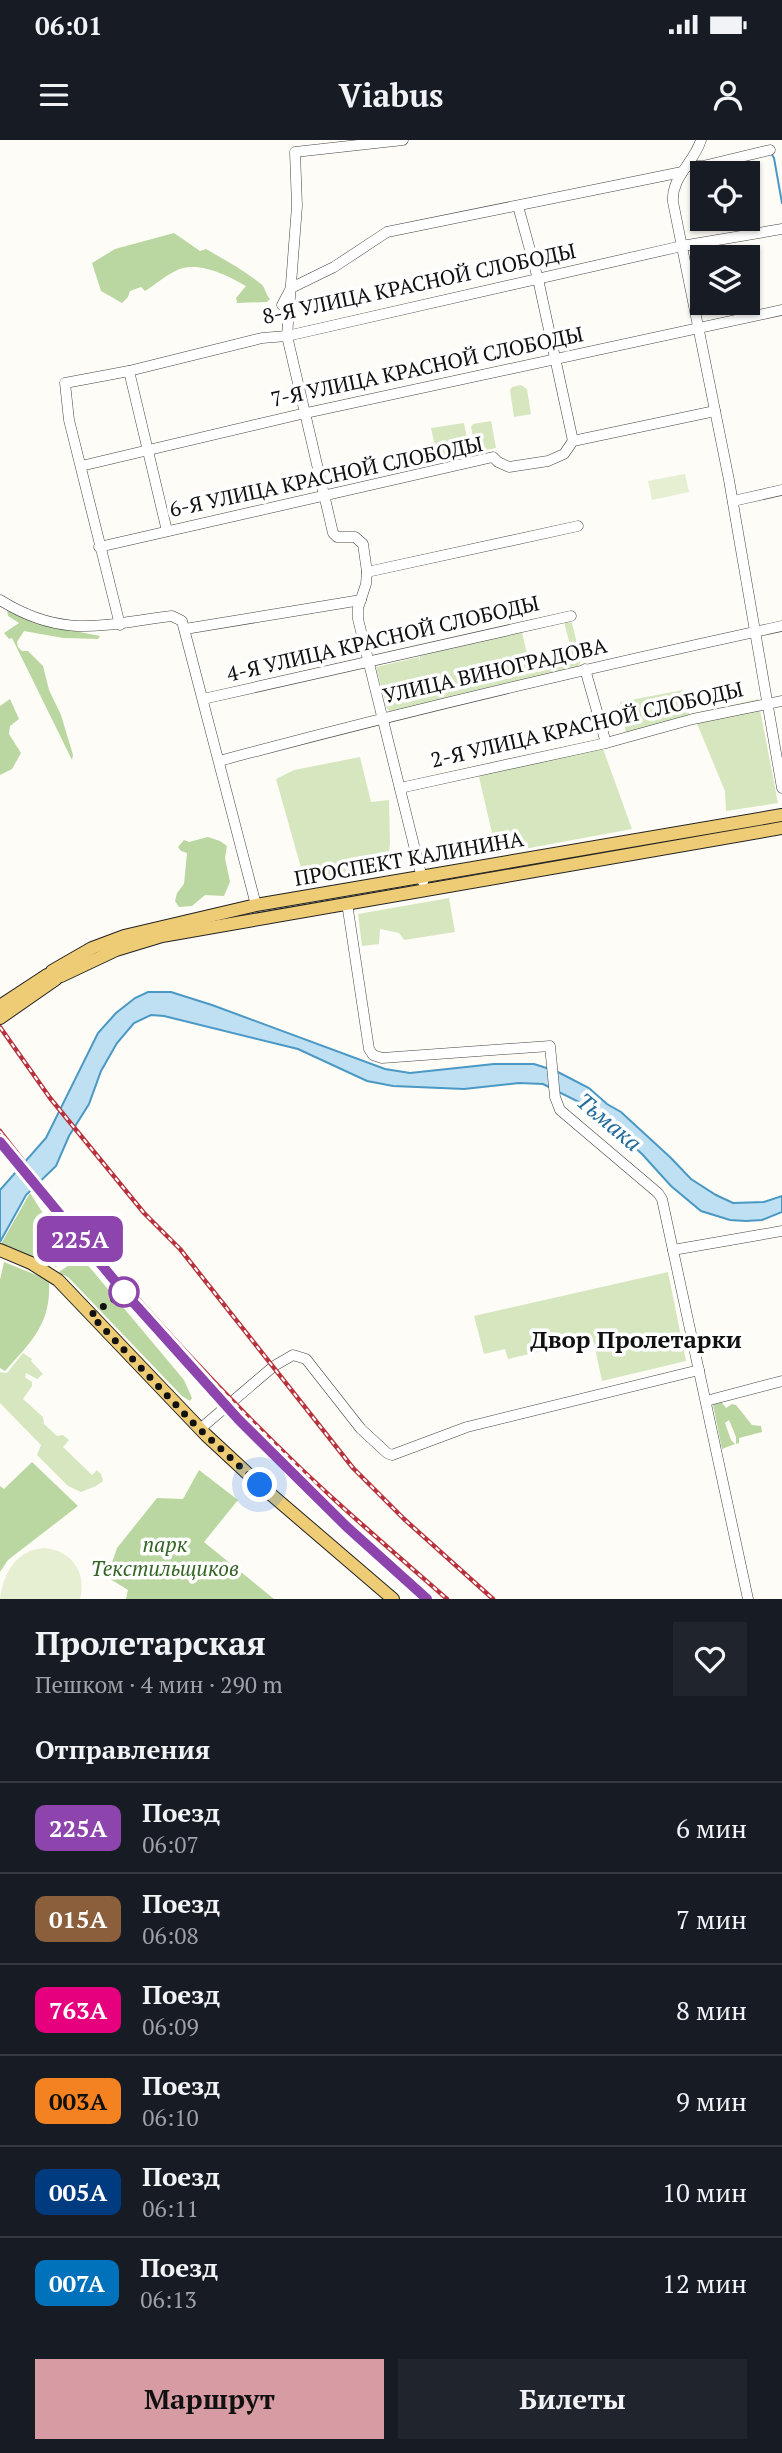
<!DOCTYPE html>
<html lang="ru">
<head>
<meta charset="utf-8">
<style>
  :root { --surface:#171b24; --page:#20242c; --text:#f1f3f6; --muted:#9ea1a6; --line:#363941; --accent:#d79ca3 }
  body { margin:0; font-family:"PT Serif",serif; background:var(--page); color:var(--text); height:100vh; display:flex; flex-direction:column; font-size:26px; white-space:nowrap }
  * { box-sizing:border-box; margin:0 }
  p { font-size:23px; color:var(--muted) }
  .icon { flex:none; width:38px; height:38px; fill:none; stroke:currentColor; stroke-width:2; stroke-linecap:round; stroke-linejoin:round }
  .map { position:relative; height:1459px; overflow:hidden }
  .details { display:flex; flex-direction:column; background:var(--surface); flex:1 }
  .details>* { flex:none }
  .badge { padding:0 14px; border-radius:10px; font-size:24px; line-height:46px }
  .fabs { position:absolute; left:690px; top:21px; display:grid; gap:14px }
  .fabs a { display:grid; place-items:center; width:70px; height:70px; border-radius:0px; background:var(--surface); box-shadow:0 2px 5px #0004; font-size:35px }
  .you { position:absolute; width:35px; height:35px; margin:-18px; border:5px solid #fff; border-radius:50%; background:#1a73e8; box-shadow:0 0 0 10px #1a73e833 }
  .map>.badge { position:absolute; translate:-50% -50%; box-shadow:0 0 0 4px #fff }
  h2 { padding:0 35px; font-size:26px; line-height:63px }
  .round { display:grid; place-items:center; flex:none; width:74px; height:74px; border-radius:0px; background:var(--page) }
  .overview { display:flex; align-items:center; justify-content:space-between; height:119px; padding:0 35px }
  h1 { font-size:33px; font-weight:700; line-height:52px }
  .primary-button { display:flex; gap:14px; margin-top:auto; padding:14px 35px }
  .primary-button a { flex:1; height:80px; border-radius:0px; background:var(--accent); color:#111; font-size:28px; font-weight:700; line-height:80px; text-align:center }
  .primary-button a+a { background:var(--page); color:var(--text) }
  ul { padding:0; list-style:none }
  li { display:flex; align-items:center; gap:21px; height:91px; padding:0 35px; border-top:2px solid var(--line) }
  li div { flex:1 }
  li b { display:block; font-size:26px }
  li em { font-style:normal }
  li .badge { min-width:77px; font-weight:700; text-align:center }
  .status { display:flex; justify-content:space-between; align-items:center; height:49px; padding:0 35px; background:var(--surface); direction:ltr }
  .status svg { height:19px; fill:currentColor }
  header { display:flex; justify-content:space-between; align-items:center; height:91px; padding:0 35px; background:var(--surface); font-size:32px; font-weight:700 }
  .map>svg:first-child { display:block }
  .green { fill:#d6e7c0; fill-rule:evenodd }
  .forest { fill:#bbd7a1 }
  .pitch { fill:#e6efd2 }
  .water { fill:#bee0f2; stroke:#4a98c4; stroke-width:2 }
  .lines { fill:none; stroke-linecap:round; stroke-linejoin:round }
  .stream { stroke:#4a98c4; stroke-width:2 }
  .minor-casing { stroke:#444; stroke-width:11 }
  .major-casing { stroke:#222; stroke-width:14 }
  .minor { stroke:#fff; stroke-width:10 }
  .major { stroke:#eecc76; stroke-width:12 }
  .rail-casing { stroke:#b8323d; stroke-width:4.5 }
  .rail { stroke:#fff; stroke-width:2; stroke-dasharray:5; stroke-linecap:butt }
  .line-casing { stroke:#fff; stroke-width:16 }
  .line { stroke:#8e44ad; stroke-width:10 }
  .walk { stroke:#111; stroke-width:7; stroke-dasharray:0 12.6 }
  .stop-dot { fill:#fff; stroke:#8e44ad; stroke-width:3.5 }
  .labels { text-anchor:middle; stroke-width:7; stroke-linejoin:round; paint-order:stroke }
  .street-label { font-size:21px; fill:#111; stroke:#fff }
  .park-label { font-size:21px; font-style:italic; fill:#346525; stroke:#fff }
  .water-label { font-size:23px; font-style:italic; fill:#226b9b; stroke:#fff }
  .quarter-label { font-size:24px; font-weight:bold; fill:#111; stroke:#fff }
</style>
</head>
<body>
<div class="status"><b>06:01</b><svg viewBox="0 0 49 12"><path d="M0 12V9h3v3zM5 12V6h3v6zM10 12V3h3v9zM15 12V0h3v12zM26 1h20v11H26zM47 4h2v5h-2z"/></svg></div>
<header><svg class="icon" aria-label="menu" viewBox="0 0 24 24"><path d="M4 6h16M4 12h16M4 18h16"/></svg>Viabus<svg class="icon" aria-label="person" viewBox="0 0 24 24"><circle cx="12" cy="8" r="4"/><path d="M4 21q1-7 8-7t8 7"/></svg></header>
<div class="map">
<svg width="782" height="1459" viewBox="0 0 782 1459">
  <rect width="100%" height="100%" fill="#fefcf6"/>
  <g class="green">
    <path d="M521,245L527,249L531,274L514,277L510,250L512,247Z"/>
    <path d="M491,281L496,308L476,312L471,287L473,284Z"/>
    <path d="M464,283L469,308L465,309L466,315L438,321L431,288Z"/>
    <path d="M564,480L572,483L581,520L578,529L390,572L387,568L376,527L419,517L420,522V516ZM564,482L574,521L531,531L522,492Z"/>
    <path d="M683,550L690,578L626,594L620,562Z"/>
    <path d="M758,559L778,663L726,671L725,651L693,574Z"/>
    <path d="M602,606L632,689L497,714L478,633Z"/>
    <path d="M360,617L371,662L389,660L390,704L387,726L305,742L276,639L294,630Z"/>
    <path d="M449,758L455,792L404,800L399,793L380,789L379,804L362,806L358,774Z"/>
    <path d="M668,1132L686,1221L602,1241L593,1199L508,1219L505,1209L484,1214L474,1176Z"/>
    <path d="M23,1213L32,1219L31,1221L43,1234L37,1239L26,1233L25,1237L32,1242V1246L23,1259L43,1277L44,1284L57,1296L63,1295L69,1300L63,1307L92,1335L97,1330L101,1334L103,1341L96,1346L81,1352L68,1346L37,1315L41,1305L0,1263V1232L7,1233Z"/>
  </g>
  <g class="forest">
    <path d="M174,93L200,111L206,109C225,120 245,131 261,144C266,148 265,154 270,159L267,162L237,163L236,158L246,146C229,136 203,123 183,128C171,131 156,144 145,151L141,147L130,151L128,157L122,163L101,151L92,123L115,109Z"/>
    <path d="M7,470L34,483L100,496L98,499L63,498L24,491L17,502L18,507L22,511H28L43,526L49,550L61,575L73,615L72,620L12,498L9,499L4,493L19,483L8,476Z"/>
    <path d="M10,559L19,579L10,586L9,594L21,613L12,629L0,635V566Z"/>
    <path d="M208,697L220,701L227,706L225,718L230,742L224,756L205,755L192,766L179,767L175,761L177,753L184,744L187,713L181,711L178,707L184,700L189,702Z"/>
    <path d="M30,1053L44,1075L73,1113L56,1127L1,1104Z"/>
    <path d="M81,1117L184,1240L192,1258L190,1261L182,1256L69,1138L59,1132Z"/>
    <path d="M4,1122L46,1139L49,1143C51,1184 31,1202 5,1231L0,1228V1140Z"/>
    <path d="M720,1260L726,1268L732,1264L736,1265L752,1285L761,1286L762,1292L739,1298V1303L736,1304V1297L729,1280L725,1283L731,1300L735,1304L722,1309L713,1265Z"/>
    <path d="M32,1322L78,1366L8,1420L0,1432V1346L4,1349Z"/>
    <path d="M199,1330L238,1360L204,1402L274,1459H126L128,1450L107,1437L117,1408L157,1358L183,1359Z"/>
  </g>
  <g class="pitch">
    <path d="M685,334L689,352L652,360L648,341Z"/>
    <path d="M45,1408C72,1411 87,1433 80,1459H0C3,1433 17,1409 45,1408Z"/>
  </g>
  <path class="water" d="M148,852H171L212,865L385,929L410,933L494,924H534L556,931L589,948L607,964L621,972L671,1018L691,1039L716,1055L733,1063L764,1062L782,1056V1072L762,1080L746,1081L730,1080L701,1071L671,1046L642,1014L589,967L543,944L519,943L464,949L393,946L367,941L298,909L164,876L151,875L134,883L117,903L101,931L89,964L69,996L56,1026L26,1055L0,1102V1050L46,998L98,893L116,873L135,858Z"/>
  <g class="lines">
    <path class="stream" d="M771,13L774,18L782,63"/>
    <defs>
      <g id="minor">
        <path d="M403,0L295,12L297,66L287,196L333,393L337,397H355L363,404L367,432L366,444L358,468V479L423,742"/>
        <path d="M701,0C694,23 671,37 673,62L729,340L782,648"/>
        <path d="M687,26H703L770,10"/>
        <path d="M518,66L538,139L573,301"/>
        <path d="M282,165L291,148L334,127L387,92L682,32"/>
        <path d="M129,231L167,391"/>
        <path d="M81,326L297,275L782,170"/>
        <path d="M733,361L782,350"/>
        <path d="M99,407L493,317L498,322L509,327L548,321L564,314L573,301L715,271"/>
        <path d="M367,432L578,386"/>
        <path d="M0,460C64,500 104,484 172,476L182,481L256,765"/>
        <path d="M120,485L69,280L65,243L129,231L262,198L287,196L682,106L782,89"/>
        <path d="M185,489L361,460"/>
        <path d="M585,529L606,603"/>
        <path d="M203,559L571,476"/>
        <path d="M219,621C406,571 593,527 782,486"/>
        <path d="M400,648L606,603L693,579L782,561"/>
        <path d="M347,763L369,909L373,915L382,918L550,906L555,957L560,970L658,1053L662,1059L748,1459"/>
        <path d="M673,1110L782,1091"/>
        <path d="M706,1261L782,1241"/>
        <path d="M200,1289L274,1226L293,1215L306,1219L361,1289L387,1313L392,1315L467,1287L699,1230"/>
      </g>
      <g id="major">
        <path d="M52,831L92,808L124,796L256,765L782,675"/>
        <path d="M61,836L116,810L162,796L782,688"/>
        <path d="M0,866L47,835"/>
        <path d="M0,878L56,839"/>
        <path d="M0,1110L31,1123L58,1140L206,1295L260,1345L393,1459"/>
      </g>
    </defs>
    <use href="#minor" class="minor-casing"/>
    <use href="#major" class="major-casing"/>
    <use href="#minor" class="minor"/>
    <use href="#major" class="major"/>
    <defs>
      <g id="rail">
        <path d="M0,887L50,958L144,1073L180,1109L353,1328L404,1379L493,1459"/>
        <path d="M0,991C90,1109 190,1222 297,1325C345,1371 397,1415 447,1459"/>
        <path d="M319,1359L427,1459"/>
      </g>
    </defs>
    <use href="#rail" class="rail-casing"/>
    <use href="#rail" class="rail"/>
  </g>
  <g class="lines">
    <defs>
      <path id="line" d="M0,1002L124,1152L239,1280L347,1387L427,1459"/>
    </defs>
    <use href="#line" class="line-casing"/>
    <use href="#line" class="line"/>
    <path class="walk" d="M124,1152L91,1175L195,1285L260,1345"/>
  </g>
  <circle class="stop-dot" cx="124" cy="1152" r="14"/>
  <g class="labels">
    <g class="street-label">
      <text transform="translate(419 144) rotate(-12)" y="7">8-Я УЛИЦА КРАСНОЙ СЛОБОДЫ</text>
      <text transform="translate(427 227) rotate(-12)" y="7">7-Я УЛИЦА КРАСНОЙ СЛОБОДЫ</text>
      <text transform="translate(326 337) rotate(-12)" y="7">6-Я УЛИЦА КРАСНОЙ СЛОБОДЫ</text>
      <text transform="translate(383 499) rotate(-13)" y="7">4-Я УЛИЦА КРАСНОЙ СЛОБОДЫ</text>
      <text transform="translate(495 531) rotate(-13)" y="7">УЛИЦА ВИНОГРАДОВА</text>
      <text transform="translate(587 585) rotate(-13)" y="7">2-Я УЛИЦА КРАСНОЙ СЛОБОДЫ</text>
      <text transform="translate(409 719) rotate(-10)" y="7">ПРОСПЕКТ КАЛИНИНА</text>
    </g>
    <g class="park-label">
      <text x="165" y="1412">парк<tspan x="165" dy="24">Текстильщиков</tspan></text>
    </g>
    <g class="water-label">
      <text transform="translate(609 982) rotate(40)" y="8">Тьмака</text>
    </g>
    <g class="quarter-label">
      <text x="636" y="1208">Двор Пролетарки</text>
    </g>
  </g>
</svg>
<div class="fabs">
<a><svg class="icon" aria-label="locate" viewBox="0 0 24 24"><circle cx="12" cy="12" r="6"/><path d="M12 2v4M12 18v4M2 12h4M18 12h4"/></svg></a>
<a><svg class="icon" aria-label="layers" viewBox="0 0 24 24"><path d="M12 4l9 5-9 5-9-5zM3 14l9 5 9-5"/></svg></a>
</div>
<div class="you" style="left:260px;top:1345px"></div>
<b class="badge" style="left:80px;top:1099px;background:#8e44ad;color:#fff">225А</b>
</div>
<section class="details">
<div class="overview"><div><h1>Пролетарская</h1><p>Пешком · 4 мин · 290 m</p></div><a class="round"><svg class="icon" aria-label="heart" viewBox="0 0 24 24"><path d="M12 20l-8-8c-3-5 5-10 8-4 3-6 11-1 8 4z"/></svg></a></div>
<h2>Отправления</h2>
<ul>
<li><span class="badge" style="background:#8e44ad;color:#fff">225А</span><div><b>Поезд</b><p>06:07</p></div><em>6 мин</em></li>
<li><span class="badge" style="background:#8b5e3c;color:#fff">015А</span><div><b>Поезд</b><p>06:08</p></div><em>7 мин</em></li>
<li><span class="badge" style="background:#e6007e;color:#fff">763А</span><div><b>Поезд</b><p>06:09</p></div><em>8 мин</em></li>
<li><span class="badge" style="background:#f58220;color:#111">003А</span><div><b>Поезд</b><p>06:10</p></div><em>9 мин</em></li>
<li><span class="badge" style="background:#003b80;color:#fff">005А</span><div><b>Поезд</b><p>06:11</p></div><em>10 мин</em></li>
<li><span class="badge" style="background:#0072bc;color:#fff">007А</span><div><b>Поезд</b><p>06:13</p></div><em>12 мин</em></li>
</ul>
<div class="primary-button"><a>Маршрут</a><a>Билеты</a></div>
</section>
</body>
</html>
